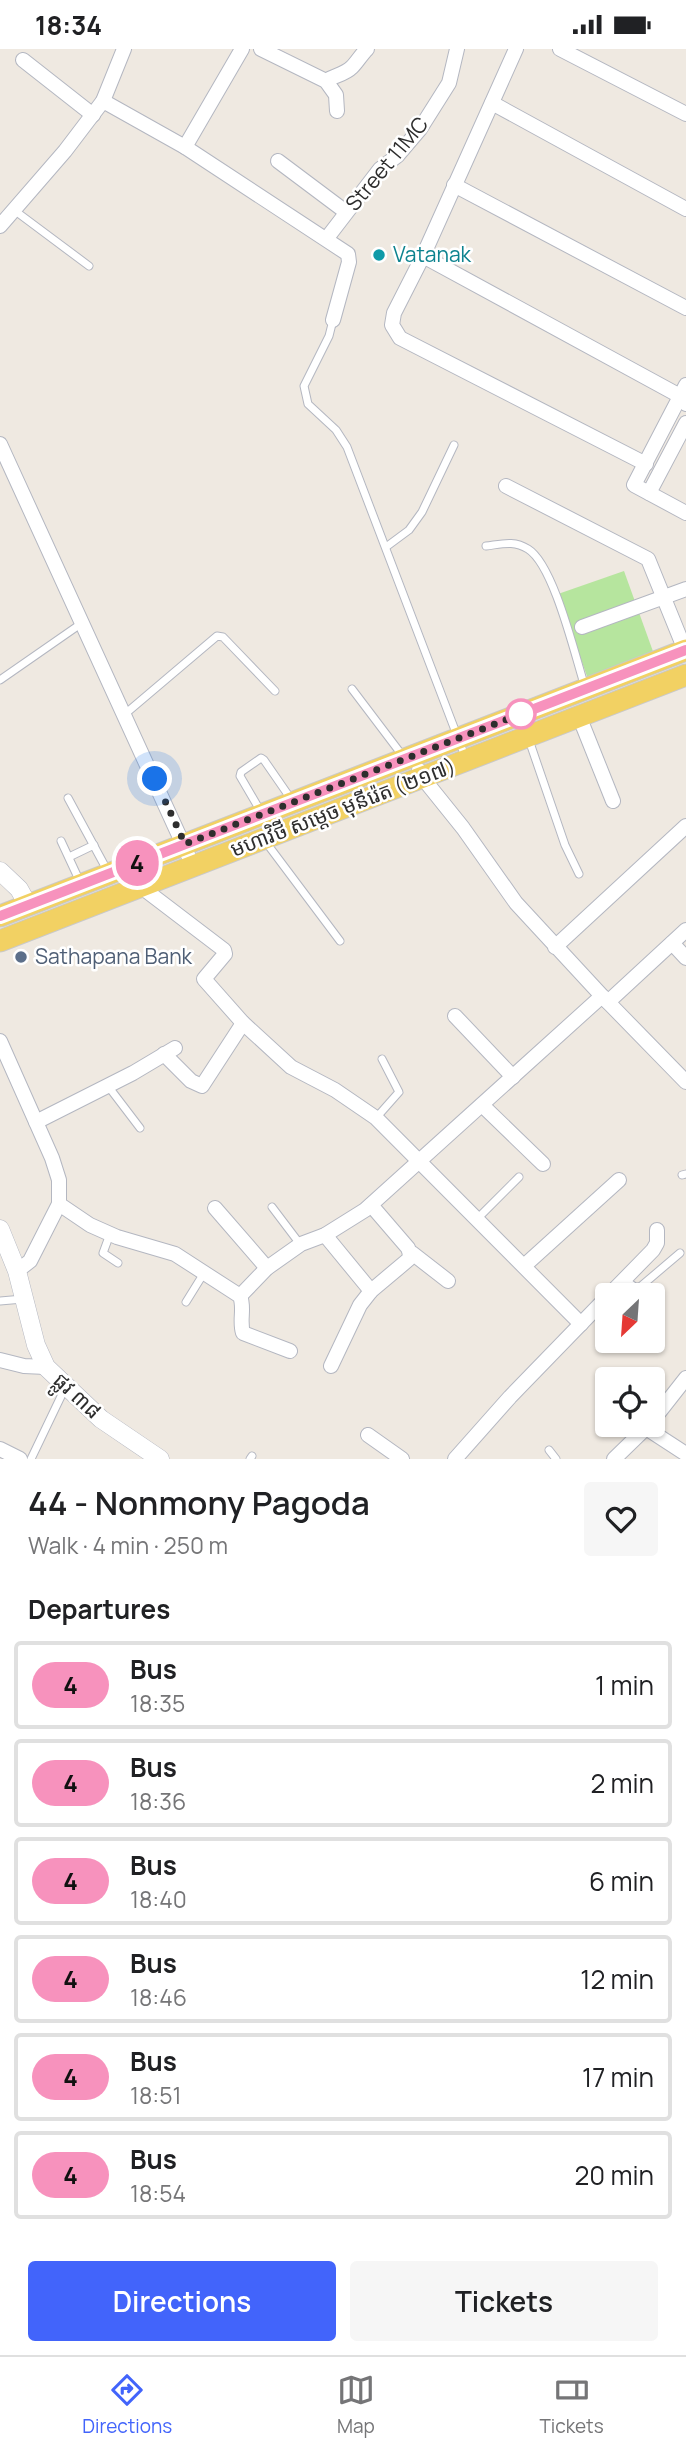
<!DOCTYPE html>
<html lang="en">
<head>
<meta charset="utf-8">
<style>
  :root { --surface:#fff; --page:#f6f6f6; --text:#202124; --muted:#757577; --line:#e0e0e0; --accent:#4264fb }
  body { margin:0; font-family:Manrope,"Noto Sans Khmer",sans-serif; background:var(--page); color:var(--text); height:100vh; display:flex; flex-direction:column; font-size:26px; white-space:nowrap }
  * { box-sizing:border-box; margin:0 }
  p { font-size:23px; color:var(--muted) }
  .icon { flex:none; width:38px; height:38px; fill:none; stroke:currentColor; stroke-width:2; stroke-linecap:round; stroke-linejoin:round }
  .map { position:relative; height:1410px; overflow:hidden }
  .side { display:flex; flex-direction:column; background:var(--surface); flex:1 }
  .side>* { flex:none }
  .badge { padding:0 14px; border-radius:23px; font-size:24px; line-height:46px }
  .needle { width:46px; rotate:205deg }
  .fabs { position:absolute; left:595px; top:1234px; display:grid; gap:14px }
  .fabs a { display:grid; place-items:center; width:70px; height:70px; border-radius:7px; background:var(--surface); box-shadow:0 2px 5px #0004; font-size:35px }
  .you { position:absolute; width:35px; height:35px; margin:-18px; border:5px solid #fff; border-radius:50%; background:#1a73e8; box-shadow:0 0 0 10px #1a73e833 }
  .map>.badge { position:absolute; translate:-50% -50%; box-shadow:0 0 0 4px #fff }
  h2 { padding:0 28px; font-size:26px; line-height:63px }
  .round { display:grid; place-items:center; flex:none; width:74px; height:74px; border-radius:7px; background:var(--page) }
  .headline { display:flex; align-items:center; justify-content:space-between; height:119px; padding:0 28px }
  h1 { font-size:33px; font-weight:600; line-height:52px }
  .action { display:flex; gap:14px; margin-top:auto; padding:14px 28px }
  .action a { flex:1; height:80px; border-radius:7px; background:var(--accent); color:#fff; font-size:28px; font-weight:600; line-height:80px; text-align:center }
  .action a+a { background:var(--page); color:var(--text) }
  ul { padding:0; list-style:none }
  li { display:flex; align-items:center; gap:21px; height:88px; margin:0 14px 10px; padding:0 14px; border:4px solid var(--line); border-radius:7px }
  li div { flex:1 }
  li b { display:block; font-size:26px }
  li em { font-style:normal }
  li .badge { min-width:77px; font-weight:700; text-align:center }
  .status { display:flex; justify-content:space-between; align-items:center; height:49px; padding:0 35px; background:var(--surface); direction:ltr }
  .status svg { height:19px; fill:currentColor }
  .dock { display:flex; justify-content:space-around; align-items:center; height:98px; border-top:2px solid var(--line); background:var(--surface); font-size:19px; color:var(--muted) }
  .dock a { display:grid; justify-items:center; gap:4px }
  .dock .on { color:var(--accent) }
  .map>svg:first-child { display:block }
  .green { fill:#b6e59e }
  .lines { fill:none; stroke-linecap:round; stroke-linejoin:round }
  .service-casing { stroke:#b4b7c1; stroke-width:9 }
  .minor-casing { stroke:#b4b7c1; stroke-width:16 }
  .tertiary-casing { stroke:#b4b7c1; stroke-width:19 }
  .primary-casing { stroke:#c9c9c9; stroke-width:23 }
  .service { stroke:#fff; stroke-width:7 }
  .minor { stroke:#fff; stroke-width:14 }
  .tertiary { stroke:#fff; stroke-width:18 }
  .primary { stroke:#f2d163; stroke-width:21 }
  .line-casing { stroke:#fff; stroke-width:16 }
  .line { stroke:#f792bd; stroke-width:10 }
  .walk { stroke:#2e2e2e; stroke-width:7; stroke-dasharray:0 12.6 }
  .culture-dot { fill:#0f9aa8; stroke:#fff; stroke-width:2.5 }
  .stop-dot { fill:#fff; stroke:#f792bd; stroke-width:3.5 }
  .service-dot { fill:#5c6f8a; stroke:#fff; stroke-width:2.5 }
  .labels { text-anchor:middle; stroke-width:5; stroke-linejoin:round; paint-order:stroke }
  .street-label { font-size:21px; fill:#2e2e2e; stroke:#fff }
  .culture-label { font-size:21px; fill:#0d838f; stroke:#fff; text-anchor:start }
  .service-label { font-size:21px; fill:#4e5e75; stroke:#fff; text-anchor:start }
</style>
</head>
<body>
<div class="status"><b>18:34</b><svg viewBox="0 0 49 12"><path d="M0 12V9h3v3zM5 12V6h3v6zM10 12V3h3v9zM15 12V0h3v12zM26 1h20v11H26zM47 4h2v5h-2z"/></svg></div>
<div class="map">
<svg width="686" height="1410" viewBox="0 0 686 1410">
  <rect width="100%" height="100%" fill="#efe9e1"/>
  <path class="green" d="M624,522L655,608L589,633L558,545Z"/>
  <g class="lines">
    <defs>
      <g id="service">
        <path d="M14,161L89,217"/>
        <path d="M333,271L329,287L304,337L308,355L336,381L347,398L466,710"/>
        <path d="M486,497C502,495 514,491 528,500C554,516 575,607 585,638"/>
        <path d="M386,498L409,481L422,463L454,396"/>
        <path d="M0,631L82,574"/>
        <path d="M352,640L402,706"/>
        <path d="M125,665L217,587L223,588L275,642"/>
        <path d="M529,691L565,796L579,825"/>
        <path d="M68,749L107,821"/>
        <path d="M261,763L240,727L241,723L261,709L264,711L291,750"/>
        <path d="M61,792L81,835"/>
        <path d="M265,792L340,892"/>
        <path d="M69,808L94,796"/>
        <path d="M108,1037L140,1079"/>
        <path d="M376,1069L399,1043L382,1010"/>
        <path d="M682,1126L686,1125"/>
        <path d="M272,1158L300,1195"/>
        <path d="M477,1170L519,1128"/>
        <path d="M110,1185L103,1204L118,1214"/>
        <path d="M625,1231L635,1238H640L680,1204"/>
        <path d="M0,1252L23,1250"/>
        <path d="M186,1253L204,1224"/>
        <path d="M549,1401L556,1410"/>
        <path d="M31,1410L65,1339"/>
        <path d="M250,1410L252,1407"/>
      </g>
      <g id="minor">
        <path d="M261,0L326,32L336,46L337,62"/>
        <path d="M516,0L423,207L394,264L392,276L400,289L646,415"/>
        <path d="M560,0L686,65"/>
        <path d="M23,11L93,66"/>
        <path d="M326,32C334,26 344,26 352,18C357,13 361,6 367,0"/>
        <path d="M103,52L124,0"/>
        <path d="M492,54L686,160"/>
        <path d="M185,98L242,0"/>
        <path d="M278,112L346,163"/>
        <path d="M454,136L686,259"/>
        <path d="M0,177L65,102L103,52L185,98L348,205L349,213L333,271"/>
        <path d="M327,189L380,120L397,107L420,80L449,34L457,0"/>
        <path d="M423,207L680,347L686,355"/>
        <path d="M686,336L634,436L686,464"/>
        <path d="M0,395L193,817"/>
        <path d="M506,437L648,510L685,601"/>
        <path d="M649,444L686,374"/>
        <path d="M582,578L686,540"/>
        <path d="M579,667L613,752"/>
        <path d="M419,721L422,728L463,779L516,854L602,947L686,1033"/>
        <path d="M140,837L224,901L225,905L204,930L243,974L291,1018L335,1041L376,1069L581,1275"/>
        <path d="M672,894L686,909"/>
        <path d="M555,898L686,777"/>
        <path d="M608,953L686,881"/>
        <path d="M455,967L513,1028"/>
        <path d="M0,992L52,1109L59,1131V1155L90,1176L117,1188L175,1205L240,1247C245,1259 239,1271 243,1284L290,1302"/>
        <path d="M164,1005L191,1032L202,1037L243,974"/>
        <path d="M482,1056L543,1115"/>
        <path d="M36,1073L133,1024L175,999"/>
        <path d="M371,1156L408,1199L410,1205L412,1204L448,1232"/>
        <path d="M215,1159L267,1219"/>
        <path d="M325,1186L371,1242"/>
        <path d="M524,1217L619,1131"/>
        <path d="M17,1222L30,1212L59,1155"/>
        <path d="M609,1246L653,1201L657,1194V1181"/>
        <path d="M240,1247L267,1219L301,1195L325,1186L365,1161L602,947"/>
        <path d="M0,1311L24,1317L46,1318"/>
        <path d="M331,1317L360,1256L371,1242L409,1210L410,1205"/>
        <path d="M653,1371L686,1329"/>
        <path d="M646,1379L686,1405"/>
        <path d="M368,1386L402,1410"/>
        <path d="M0,1400L20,1410"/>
        <path d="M455,1410L510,1348L607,1248"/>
        <path d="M614,1410L649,1376"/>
      </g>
      <g id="tertiary">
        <path d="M0,822L19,840L28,856"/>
        <path d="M0,1180L17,1222L36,1296L46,1318L101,1370L160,1410"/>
      </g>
      <g id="primary">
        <path d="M0,867L686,601"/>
        <path d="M0,892L686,626"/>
      </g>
    </defs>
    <use href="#service" class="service-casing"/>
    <use href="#minor" class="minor-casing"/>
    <use href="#tertiary" class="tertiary-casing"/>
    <use href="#primary" class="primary-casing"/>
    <use href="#service" class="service"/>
    <use href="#minor" class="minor"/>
    <use href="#tertiary" class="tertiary"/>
    <use href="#primary" class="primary"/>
  </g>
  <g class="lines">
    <defs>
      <path id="line" d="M0,867L686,601"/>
    </defs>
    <use href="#line" class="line-casing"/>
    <use href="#line" class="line"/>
    <path class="walk" d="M155,730L185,795L521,665"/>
  </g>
  <circle class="culture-dot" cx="379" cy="206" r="7"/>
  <circle class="stop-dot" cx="521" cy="665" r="14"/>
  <circle class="service-dot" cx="21" cy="908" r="7"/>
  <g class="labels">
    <g class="street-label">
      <text transform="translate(387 115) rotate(-50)" y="7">Street 11MC</text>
      <text transform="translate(343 759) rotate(-21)" y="7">មហាវិថី សម្តេច មុនីរ៉េត (២១៧)</text>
      <text transform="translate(77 1347) rotate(43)" y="7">ផ្លូវ ៣៨</text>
    </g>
    <g class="culture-label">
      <text x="393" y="213">Vatanak</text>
    </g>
    <g class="service-label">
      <text x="35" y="915">Sathapana Bank</text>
    </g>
  </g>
</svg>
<div class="fabs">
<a><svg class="needle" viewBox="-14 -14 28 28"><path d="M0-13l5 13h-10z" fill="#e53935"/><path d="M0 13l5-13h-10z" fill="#757577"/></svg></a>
<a><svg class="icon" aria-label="locate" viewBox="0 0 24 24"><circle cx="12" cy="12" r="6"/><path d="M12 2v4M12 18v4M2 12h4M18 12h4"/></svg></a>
</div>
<div class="you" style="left:155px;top:730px"></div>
<b class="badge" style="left:137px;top:814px;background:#f792bd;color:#111">4</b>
</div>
<section class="side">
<div class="headline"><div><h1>44 - Nonmony Pagoda</h1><p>Walk · 4 min · 250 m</p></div><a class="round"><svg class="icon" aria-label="heart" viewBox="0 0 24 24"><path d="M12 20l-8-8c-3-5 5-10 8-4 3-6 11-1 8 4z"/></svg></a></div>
<h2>Departures</h2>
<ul>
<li><span class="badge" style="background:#f792bd;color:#111">4</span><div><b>Bus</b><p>18:35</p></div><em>1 min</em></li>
<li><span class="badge" style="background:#f792bd;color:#111">4</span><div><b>Bus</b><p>18:36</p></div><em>2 min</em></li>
<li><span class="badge" style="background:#f792bd;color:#111">4</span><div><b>Bus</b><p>18:40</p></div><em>6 min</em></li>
<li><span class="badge" style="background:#f792bd;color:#111">4</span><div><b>Bus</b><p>18:46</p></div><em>12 min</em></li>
<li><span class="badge" style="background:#f792bd;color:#111">4</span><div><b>Bus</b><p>18:51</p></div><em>17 min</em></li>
<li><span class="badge" style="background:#f792bd;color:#111">4</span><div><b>Bus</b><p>18:54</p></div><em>20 min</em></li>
</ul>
<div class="action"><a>Directions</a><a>Tickets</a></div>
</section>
<nav class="dock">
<a class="on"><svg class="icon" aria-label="directions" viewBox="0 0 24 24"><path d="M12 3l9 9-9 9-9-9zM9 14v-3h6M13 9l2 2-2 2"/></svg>Directions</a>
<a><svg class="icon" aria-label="map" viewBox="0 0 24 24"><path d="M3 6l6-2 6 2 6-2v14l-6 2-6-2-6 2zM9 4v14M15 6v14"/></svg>Map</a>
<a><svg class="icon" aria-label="tickets" viewBox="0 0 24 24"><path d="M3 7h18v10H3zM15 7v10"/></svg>Tickets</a>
</nav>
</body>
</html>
